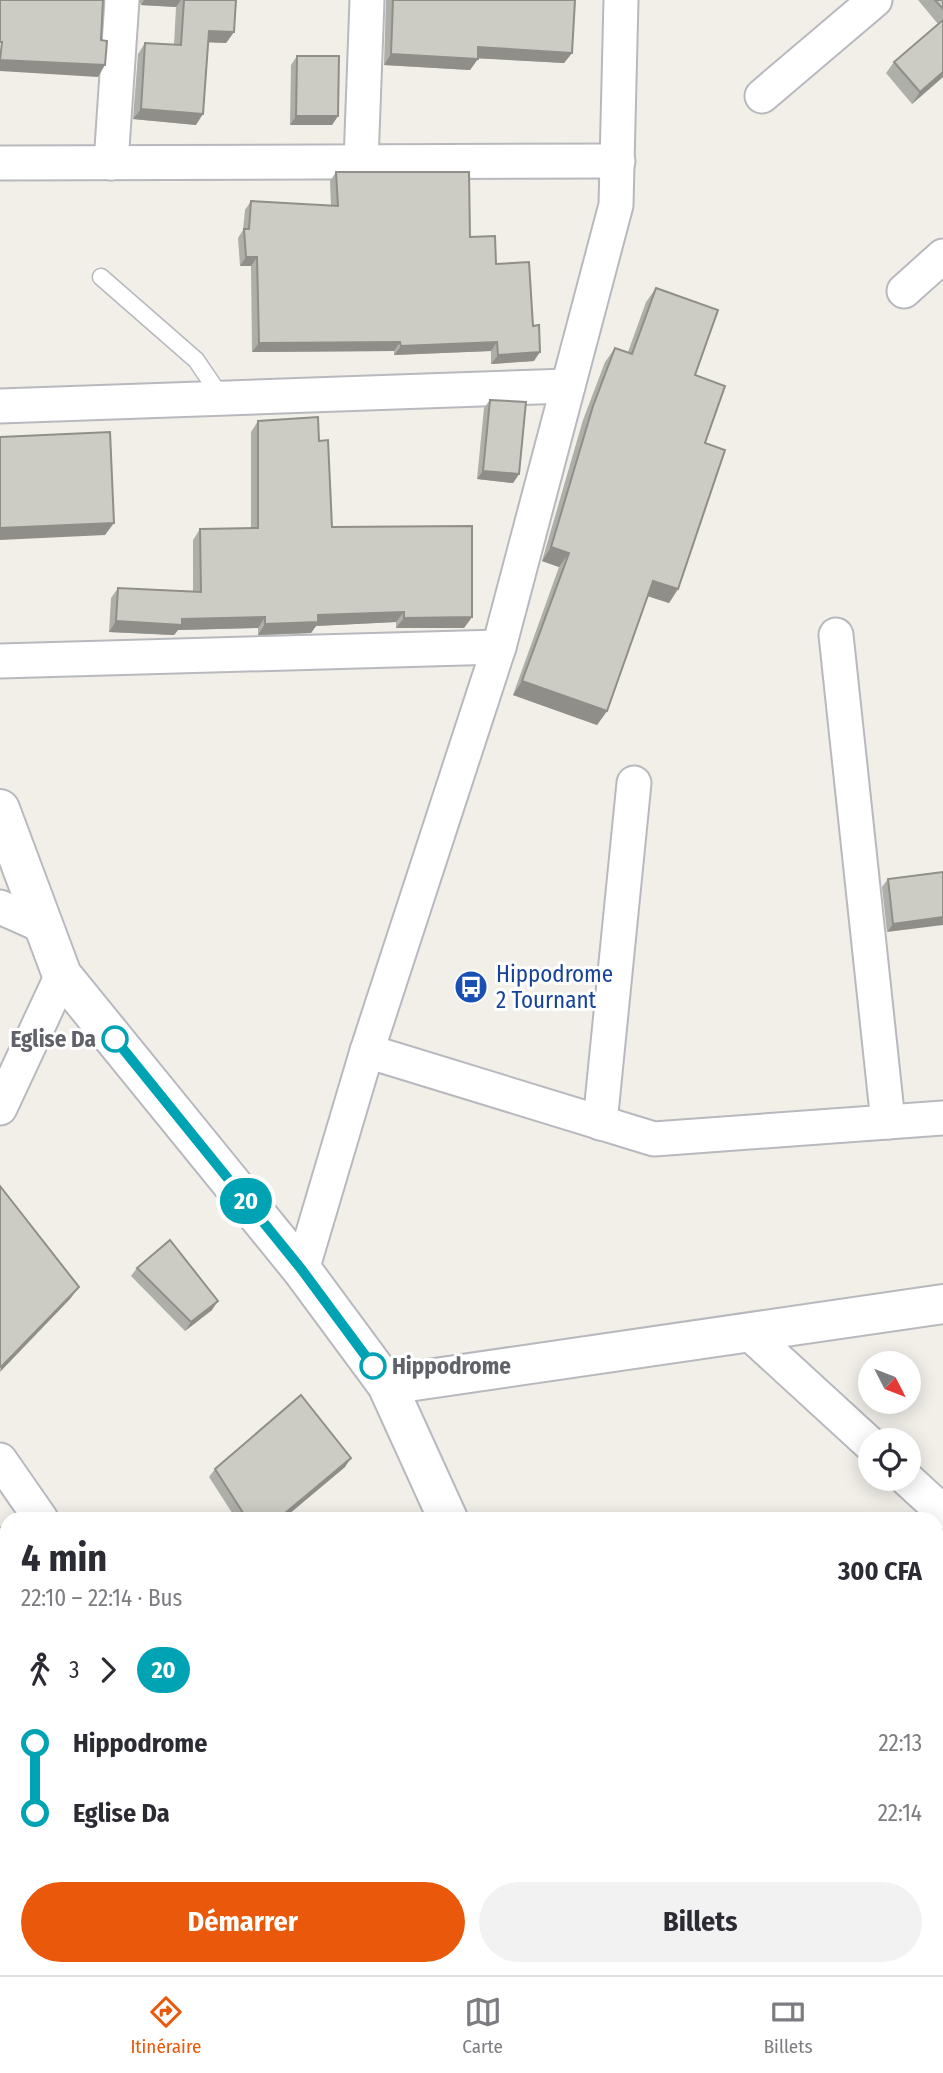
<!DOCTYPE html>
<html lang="fr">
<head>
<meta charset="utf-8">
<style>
  :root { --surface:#fff; --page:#f2f2f3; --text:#2b2b33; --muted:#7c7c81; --line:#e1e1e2; --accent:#ea580c }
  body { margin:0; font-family:"Fira Sans Condensed",sans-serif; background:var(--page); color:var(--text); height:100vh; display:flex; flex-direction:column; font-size:26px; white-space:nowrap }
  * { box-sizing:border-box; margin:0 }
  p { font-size:23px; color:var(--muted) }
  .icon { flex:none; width:38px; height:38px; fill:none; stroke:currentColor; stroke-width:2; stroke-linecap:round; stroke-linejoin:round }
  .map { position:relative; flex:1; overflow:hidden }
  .drawer { position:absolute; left:0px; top:1512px; width:943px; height:464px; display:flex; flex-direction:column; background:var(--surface); border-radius:21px 21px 0 0; box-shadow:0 4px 18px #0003 }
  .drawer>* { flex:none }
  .badge { padding:0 14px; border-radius:23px; font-size:24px; line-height:46px }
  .needle { width:46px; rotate:132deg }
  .controls { position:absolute; left:858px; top:1351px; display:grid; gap:14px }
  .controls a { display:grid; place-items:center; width:63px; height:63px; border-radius:50%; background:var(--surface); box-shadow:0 4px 18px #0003; font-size:35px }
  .map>.badge { position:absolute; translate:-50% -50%; box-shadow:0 0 0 4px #fff }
  .legs { display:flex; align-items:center; gap:10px; height:77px; padding:0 21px; font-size:23px }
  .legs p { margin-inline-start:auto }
  .summary { display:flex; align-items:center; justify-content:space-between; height:119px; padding:0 21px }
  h1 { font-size:38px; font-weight:700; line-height:52px }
  .cta { display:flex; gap:14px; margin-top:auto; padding:14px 21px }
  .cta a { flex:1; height:80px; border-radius:42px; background:var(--accent); color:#fff; font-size:28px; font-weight:700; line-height:80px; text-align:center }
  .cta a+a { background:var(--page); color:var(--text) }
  ul { padding:0 21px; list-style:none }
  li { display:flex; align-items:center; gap:24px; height:70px; font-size:26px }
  li i { display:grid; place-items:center; width:10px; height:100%; margin:0 9px; background:currentColor }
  li i::after { content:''; width:18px; height:18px; margin:-9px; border:5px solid; border-radius:50%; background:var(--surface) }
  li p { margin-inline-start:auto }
  li:first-child i { background:linear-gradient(#0000 50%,currentColor 0) }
  li:last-child i { background:linear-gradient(currentColor 50%,#0000 0) }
  .tab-bar { display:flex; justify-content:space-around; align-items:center; height:98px; border-top:2px solid var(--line); background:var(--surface); font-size:19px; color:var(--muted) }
  .tab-bar a { display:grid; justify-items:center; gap:4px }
  .tab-bar .current { color:var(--accent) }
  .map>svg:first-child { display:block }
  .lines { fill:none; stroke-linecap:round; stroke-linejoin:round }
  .service-casing { stroke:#b8b9be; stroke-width:19 }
  .minor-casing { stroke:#b8b9be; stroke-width:37 }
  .tertiary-casing { stroke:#b8b9be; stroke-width:42 }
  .service { stroke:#fff; stroke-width:16 }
  .minor { stroke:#fff; stroke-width:33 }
  .tertiary { stroke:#fff; stroke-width:38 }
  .wall { fill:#afafa9 }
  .shaded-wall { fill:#8f8e89 }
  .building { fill:#cccbc4; stroke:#8f8e89; stroke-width:2 }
  .line-1-casing { stroke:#fff; stroke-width:16 }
  .line-1 { stroke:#00a3b4; stroke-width:10 }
  .stop-1-dot { fill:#fff; stroke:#00a3b4; stroke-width:3.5 }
  .labels { text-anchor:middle; stroke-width:6; stroke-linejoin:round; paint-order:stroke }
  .transit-label { font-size:23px; fill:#164399; stroke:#fff; text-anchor:start }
  .stop-label { font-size:23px; font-weight:bold; fill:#5f6268; stroke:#fff; text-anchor:end }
</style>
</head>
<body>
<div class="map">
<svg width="943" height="1975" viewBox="0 0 943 1975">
  <rect width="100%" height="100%" fill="#f1efe8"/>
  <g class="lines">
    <defs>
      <path id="service" d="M101,277L196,360L222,398"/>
      <g id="minor">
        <path d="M762,96L875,0"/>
        <path d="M361,162L367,0"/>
        <path d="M0,163L618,161"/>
        <path d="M111,163L122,0"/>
        <path d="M904,291L943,256"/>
        <path d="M0,406L568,386"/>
        <path d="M836,635L888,1122"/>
        <path d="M0,661L499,647"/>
        <path d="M0,907L45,927"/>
        <path d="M367,1051L654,1139L943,1118"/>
        <path d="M0,1108L62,975"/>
        <path d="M600,1123L634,783"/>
        <path d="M302,1270L367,1051L499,647L616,205L621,0"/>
        <path d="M750,1334L870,1444"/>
        <path d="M0,1460L41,1519"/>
        <path d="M907,1479L943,1512"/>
        <path d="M0,1545L7,1548"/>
        <path d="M0,1880L7,1883"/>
        <path d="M936,1906L943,1902"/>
        <path d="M193,1969L211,1972L218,1969"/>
        <path d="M329,1975L342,1969"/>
        <path d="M836,1975L845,1969"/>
      </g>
      <g id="tertiary">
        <path d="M0,809L62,975L302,1270L387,1385L448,1519"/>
        <path d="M387,1385L943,1304"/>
        <path d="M633,1969L635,1975"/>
      </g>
    </defs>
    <use href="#service" class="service-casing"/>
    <use href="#minor" class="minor-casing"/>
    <use href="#tertiary" class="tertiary-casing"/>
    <use href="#service" class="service"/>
    <use href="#minor" class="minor"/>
    <use href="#tertiary" class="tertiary"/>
  </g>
  <g class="wall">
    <path d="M139,0H236L234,32L226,43L208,42L196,125L133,119L138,54L145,43L174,45L176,7L141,5Z"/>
    <path d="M386,0H575L572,53L564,63L478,58L470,70L384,65Z"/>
    <path d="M918,0H943V77L912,104L886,73L894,62L938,24Z"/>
    <path d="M297,56L338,116L332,125H290L291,65Z"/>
    <path d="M336,172L470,237L496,264L534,361L491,364V351L394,355V351L252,352L251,266H240L238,238L243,230L245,210L251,201L331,206L330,181Z"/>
    <path d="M656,288L695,375L705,443L678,589L669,603L648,596L607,711L597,725L513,695L559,567L542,561L583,420L605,362L615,348L628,352L646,302Z"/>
    <path d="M490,400L519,474L513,483L477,479L484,408Z"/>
    <path d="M258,421L319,441L332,527L472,617L464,628H396V622L316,626L311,633L258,635V628L178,630L174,635L109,632L111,598L118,588L193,591V540L200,529L251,528V432Z"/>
    <path d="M943,872L887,932L882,887L888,879Z"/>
    <path d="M137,1268L212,1310L185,1331L131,1276Z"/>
    <path d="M345,1467L283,1519H236L209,1477L215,1469Z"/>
  </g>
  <g class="shaded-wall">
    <path d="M144,0H181L176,7L141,5Z"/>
    <path d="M209,31L234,32L226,43L201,42Z"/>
    <path d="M478,47L572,53L564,63L471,58Z"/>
    <path d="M391,54L478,59L470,70L384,65Z"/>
    <path d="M0,60L105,65L98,77L0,71Z"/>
    <path d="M943,72V77L912,104L920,92Z"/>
    <path d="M141,109L203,114L196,125L133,119Z"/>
    <path d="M296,116H338L332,125H290Z"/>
    <path d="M246,257H257L251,266H240Z"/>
    <path d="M400,342L394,351L252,352L259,343Z"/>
    <path d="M497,342L491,351L394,355L401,346Z"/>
    <path d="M540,352L534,361L491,364L498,355Z"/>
    <path d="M483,471L519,474L513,483L477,479Z"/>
    <path d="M114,523L105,535L0,540V528Z"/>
    <path d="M551,547L569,553L559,567L542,561Z"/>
    <path d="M653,581L678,589L669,603L644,595Z"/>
    <path d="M404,612L396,622L316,626L311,633L258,635L265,624L318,615Z"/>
    <path d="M265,617L258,628L178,630L174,635L109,632L116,621Z"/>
    <path d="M472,617L464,628H396L404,618Z"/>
    <path d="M522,681L607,711L597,725L513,695Z"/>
    <path d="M943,917V925L887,932L893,924Z"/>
    <path d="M79,1287L70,1299L0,1372L1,1367Z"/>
    <path d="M218,1301L212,1310L185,1331L191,1322Z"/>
    <path d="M351,1458L345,1467L283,1519H278Z"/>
  </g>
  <g class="building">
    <path d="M0,0H103L101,40L107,41L105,65L0,60L2,42H0Z"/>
    <path d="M184,0H236L234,32L209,31L203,114L141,109L145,43L181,45Z"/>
    <path d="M393,0H575L572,53L478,47V59L391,54Z"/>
    <path d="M935,0H943V9Z"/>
    <path d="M943,20V72L920,92L894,62Z"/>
    <path d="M297,56H339L338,116H296Z"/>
    <path d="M336,172H469L470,237L495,236L496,264L529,262L533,326L539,325L540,352L498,355L497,342L401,346L400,342L259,343L257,257H246L244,229H249L251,201L338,206Z"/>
    <path d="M656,288L718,310L695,375L725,386L705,443L725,450L678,589L653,581L607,711L522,681L569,553L551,547L593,406L615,348L632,354Z"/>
    <path d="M490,400L526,402L519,474L483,471Z"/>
    <path d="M318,417L319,441L328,440L332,527L472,526V617L404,618V612L318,615V622L265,624V617L182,619V625L116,621L118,588L201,592L200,529L258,528V421Z"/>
    <path d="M110,432L114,523L0,528V437Z"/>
    <path d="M943,872V917L893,924L888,879Z"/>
    <path d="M0,1186L79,1287L1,1367L0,1365Z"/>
    <path d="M170,1240L218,1301L191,1322L137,1268Z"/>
    <path d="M301,1395L351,1458L278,1519H247L215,1469Z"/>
    <path d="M62,1969H81L95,1975H59Z"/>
  </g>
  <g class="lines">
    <defs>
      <path id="line-1" d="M115,1039L302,1270L373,1366"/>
    </defs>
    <use href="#line-1" class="line-1-casing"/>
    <use href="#line-1" class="line-1"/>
  </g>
  <defs>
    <symbol id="bus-disc" viewBox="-11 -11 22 22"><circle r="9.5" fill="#1a4fb4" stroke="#fff"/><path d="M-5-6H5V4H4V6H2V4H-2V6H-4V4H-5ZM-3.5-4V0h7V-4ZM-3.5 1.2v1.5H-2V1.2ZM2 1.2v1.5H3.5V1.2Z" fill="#fff"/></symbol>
  </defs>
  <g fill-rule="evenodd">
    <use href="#bus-disc" x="452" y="968" width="38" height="38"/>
  </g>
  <g class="stop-1-dot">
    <circle cx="115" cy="1039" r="12"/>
    <circle cx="373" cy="1366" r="12"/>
  </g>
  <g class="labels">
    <g class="transit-label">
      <text x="496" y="982">Hippodrome<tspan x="496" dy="26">2 Tournant</tspan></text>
    </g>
    <g class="stop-label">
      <text x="96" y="1047">Eglise Da</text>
      <text x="392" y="1374" text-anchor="start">Hippodrome</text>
    </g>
  </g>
</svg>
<div class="controls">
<a><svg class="needle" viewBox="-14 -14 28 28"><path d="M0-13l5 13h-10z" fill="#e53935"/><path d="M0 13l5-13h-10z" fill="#7c7c81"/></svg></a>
<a><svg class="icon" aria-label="locate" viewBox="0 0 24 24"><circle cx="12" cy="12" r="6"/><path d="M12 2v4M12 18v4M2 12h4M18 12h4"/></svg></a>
</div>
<b class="badge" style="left:246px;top:1201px;background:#00a3b4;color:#fff">20</b>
<section class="drawer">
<div class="summary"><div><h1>4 min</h1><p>22:10 – 22:14 · Bus</p></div><b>300 CFA</b></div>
<div class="legs"><svg class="icon" aria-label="walk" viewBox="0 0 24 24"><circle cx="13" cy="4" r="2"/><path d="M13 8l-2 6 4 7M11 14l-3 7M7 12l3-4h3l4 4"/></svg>3<svg class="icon" aria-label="forward" viewBox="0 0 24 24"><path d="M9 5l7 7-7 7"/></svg><b class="badge" style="background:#00a3b4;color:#fff">20</b></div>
<ul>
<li><i style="color:#00a3b4"></i><b>Hippodrome</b><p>22:13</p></li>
<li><i style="color:#00a3b4"></i><b>Eglise Da</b><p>22:14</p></li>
</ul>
<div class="cta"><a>Démarrer</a><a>Billets</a></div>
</section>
</div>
<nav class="tab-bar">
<a class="current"><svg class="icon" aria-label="directions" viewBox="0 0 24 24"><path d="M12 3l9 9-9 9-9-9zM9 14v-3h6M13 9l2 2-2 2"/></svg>Itinéraire</a>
<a><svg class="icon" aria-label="map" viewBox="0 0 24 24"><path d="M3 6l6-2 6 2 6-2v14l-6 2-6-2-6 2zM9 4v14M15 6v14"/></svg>Carte</a>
<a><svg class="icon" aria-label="tickets" viewBox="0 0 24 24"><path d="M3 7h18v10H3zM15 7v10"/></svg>Billets</a>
</nav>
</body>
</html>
